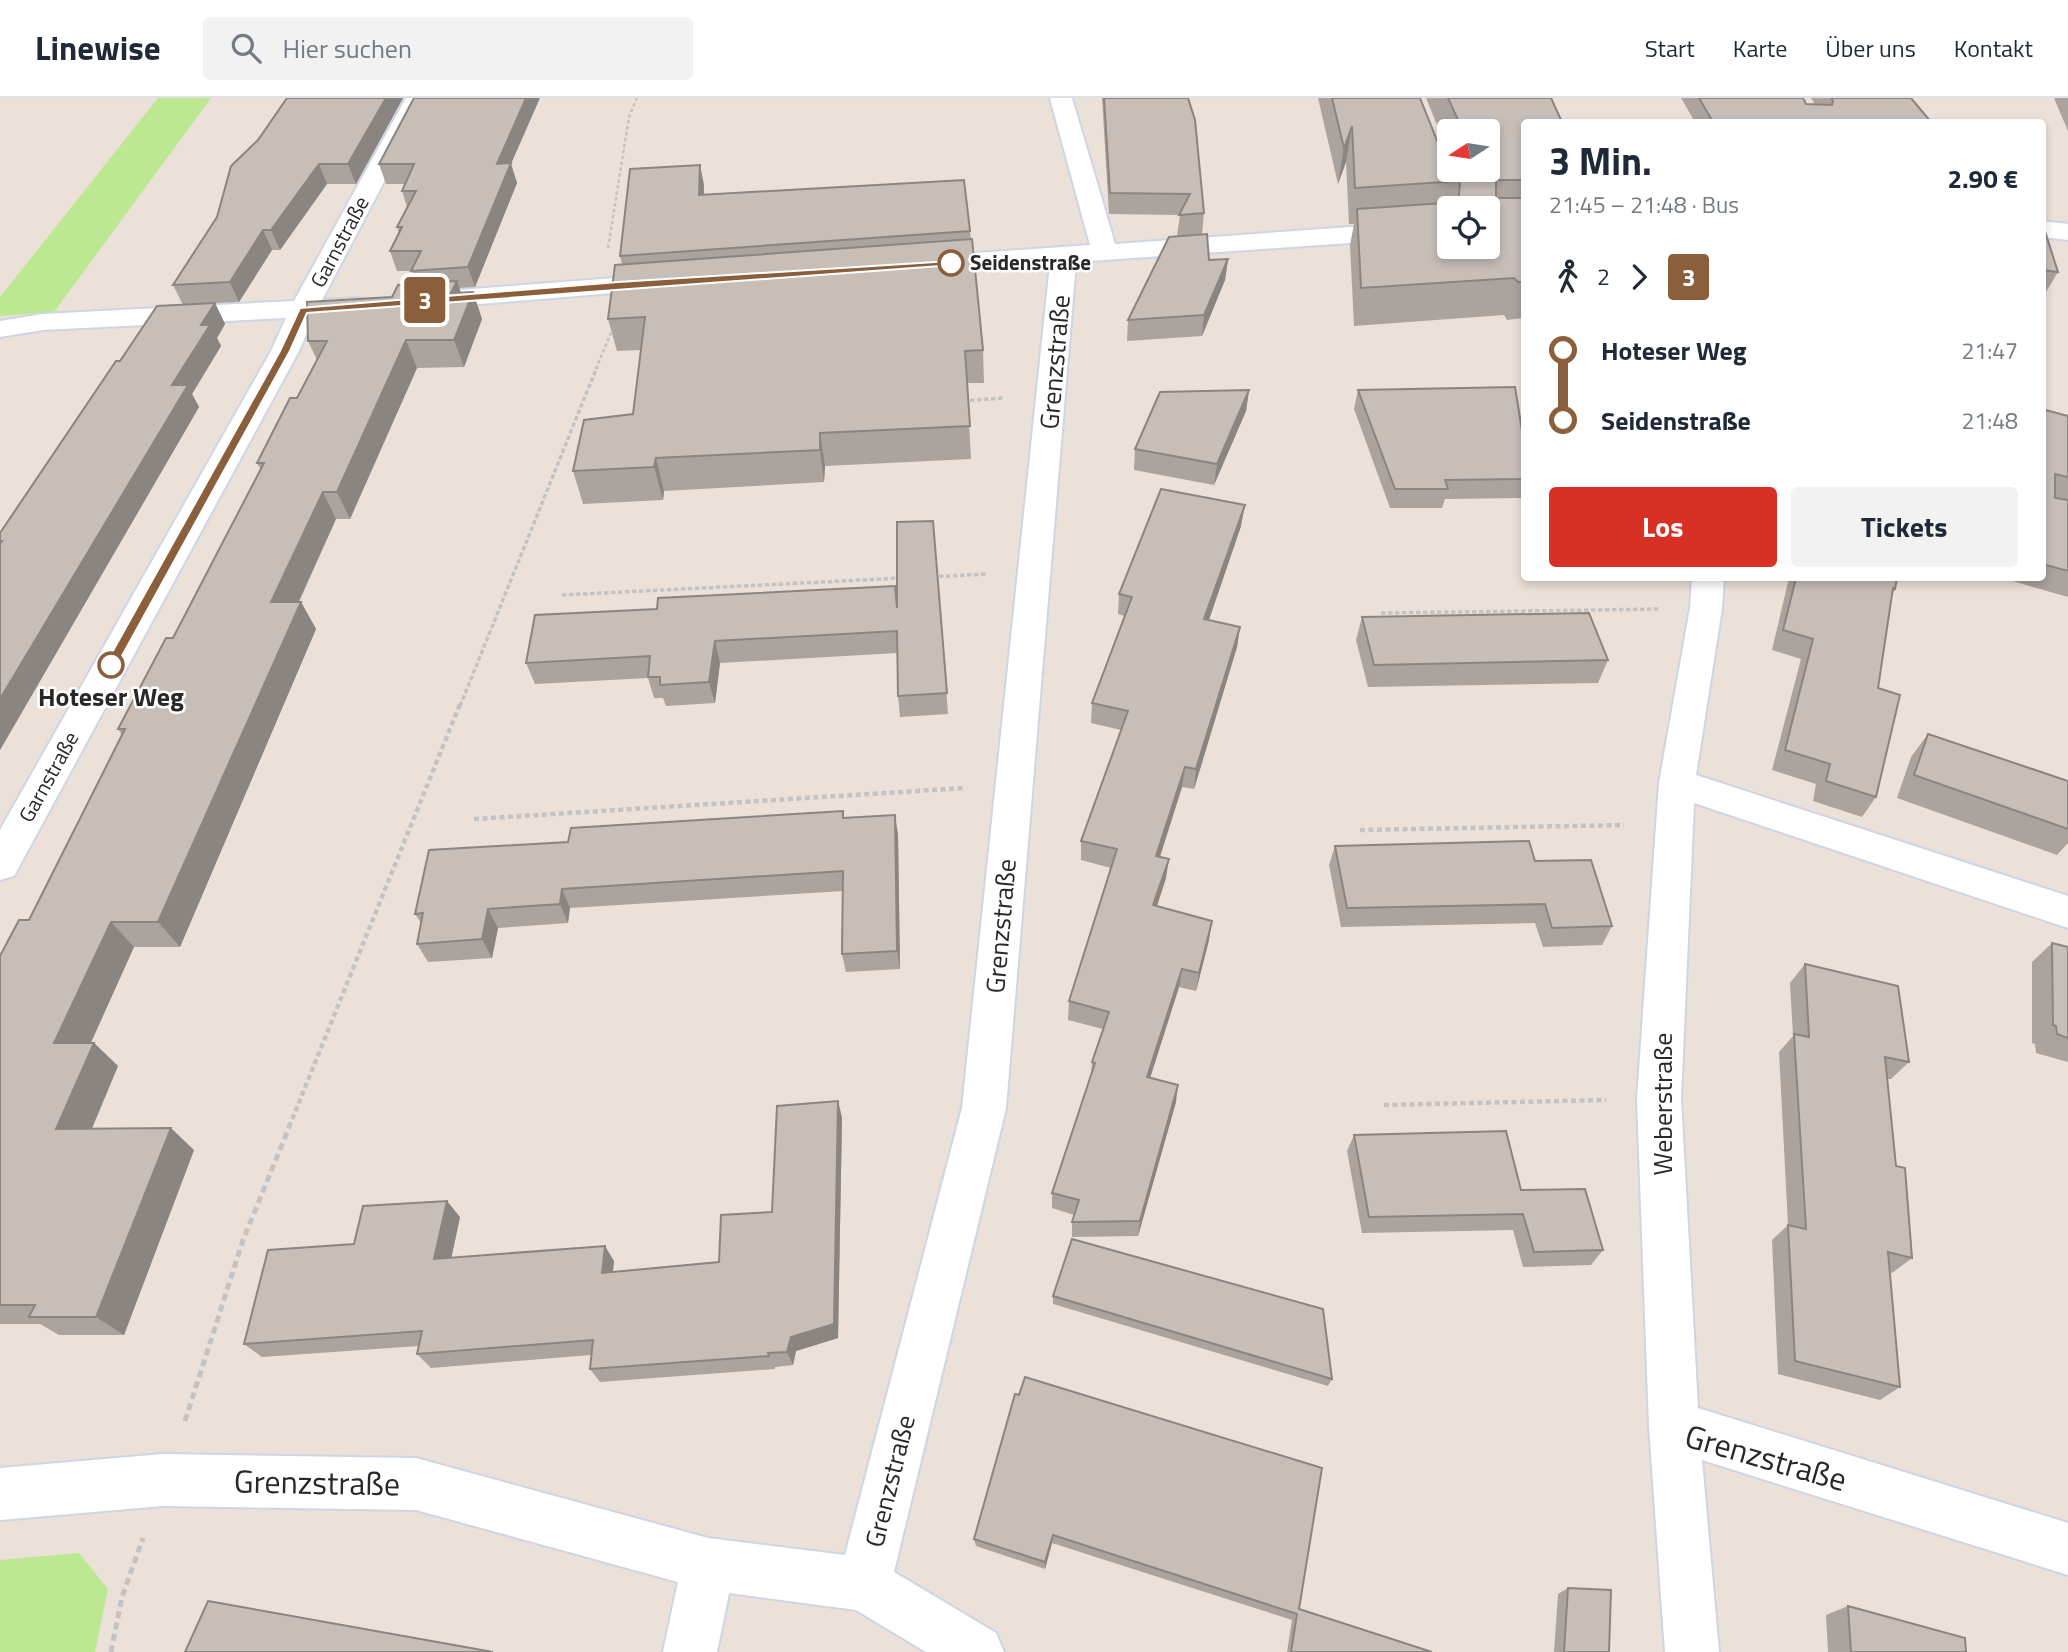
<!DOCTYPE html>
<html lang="de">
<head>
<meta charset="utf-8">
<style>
  :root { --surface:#fff; --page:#f2f2f3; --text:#1f2937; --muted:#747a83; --line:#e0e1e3; --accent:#d93025 }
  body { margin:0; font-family:"Titillium Web",sans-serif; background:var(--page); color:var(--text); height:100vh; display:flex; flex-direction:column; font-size:26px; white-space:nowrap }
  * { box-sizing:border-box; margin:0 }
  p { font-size:23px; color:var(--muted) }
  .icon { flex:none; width:38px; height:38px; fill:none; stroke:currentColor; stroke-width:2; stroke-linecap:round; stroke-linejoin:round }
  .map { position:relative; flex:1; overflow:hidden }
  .panel { position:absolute; left:1521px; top:21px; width:525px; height:462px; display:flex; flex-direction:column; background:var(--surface); border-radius:7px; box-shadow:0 4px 10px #0003 }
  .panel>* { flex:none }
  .badge { padding:0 14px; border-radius:5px; font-size:24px; line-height:46px }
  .needle { width:46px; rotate:258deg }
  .fabs { position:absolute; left:1437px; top:21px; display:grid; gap:14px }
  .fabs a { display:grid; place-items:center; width:63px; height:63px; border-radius:7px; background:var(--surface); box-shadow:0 4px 10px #0003; font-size:35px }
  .map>.badge { position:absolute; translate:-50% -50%; box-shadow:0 0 0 4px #fff }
  .legs { display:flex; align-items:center; gap:10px; height:77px; padding:0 28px; font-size:23px }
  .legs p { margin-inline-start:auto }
  .overview { display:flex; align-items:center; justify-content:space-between; height:119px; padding:0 28px }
  h1 { font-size:38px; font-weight:700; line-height:52px }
  .cta { display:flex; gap:14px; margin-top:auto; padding:14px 28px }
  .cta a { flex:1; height:80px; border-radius:7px; background:var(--accent); color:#fff; font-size:28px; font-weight:700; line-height:80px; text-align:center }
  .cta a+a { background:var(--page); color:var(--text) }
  ul { padding:0 28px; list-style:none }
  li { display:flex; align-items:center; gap:24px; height:70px; font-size:26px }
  li i { display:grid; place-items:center; width:10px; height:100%; margin:0 9px; background:currentColor }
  li i::after { content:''; width:18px; height:18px; margin:-9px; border:5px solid; border-radius:50%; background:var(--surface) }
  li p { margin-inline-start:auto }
  li:first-child i { background:linear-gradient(#0000 50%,currentColor 0) }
  li:last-child i { background:linear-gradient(currentColor 50%,#0000 0) }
  header { display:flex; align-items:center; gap:42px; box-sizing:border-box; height:98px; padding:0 35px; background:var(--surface); border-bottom:2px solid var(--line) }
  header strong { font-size:33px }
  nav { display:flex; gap:38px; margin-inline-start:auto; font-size:24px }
  .search { width:490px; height:63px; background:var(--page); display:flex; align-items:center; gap:18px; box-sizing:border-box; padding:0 24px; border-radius:7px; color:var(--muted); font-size:26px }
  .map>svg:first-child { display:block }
  .green { fill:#bbe890 }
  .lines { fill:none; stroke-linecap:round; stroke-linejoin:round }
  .minor-casing { stroke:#ced5e3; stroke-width:4 }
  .path-far3 { stroke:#c3c3c3; stroke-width:2.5; stroke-dasharray:3.5 2.5; stroke-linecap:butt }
  .path-far2 { stroke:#c3c3c3; stroke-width:3.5; stroke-dasharray:4.5 2.5; stroke-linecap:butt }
  .path-far1 { stroke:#c3c3c3; stroke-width:4.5; stroke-dasharray:5 3.5; stroke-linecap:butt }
  .path { stroke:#c3c3c3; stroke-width:5; stroke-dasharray:7 4.5; stroke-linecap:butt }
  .minor { fill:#fff; fill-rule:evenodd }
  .wall { fill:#aba39e }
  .shaded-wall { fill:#8b8581 }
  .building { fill:#c7beb8; stroke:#8b8581; stroke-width:2; fill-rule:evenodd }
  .line-1 { fill:#8b5e3c; stroke:#fff; stroke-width:2 }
  .stop-1-dot { fill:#fff; stroke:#8b5e3c; stroke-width:3.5 }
  .labels { text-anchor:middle; stroke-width:5; stroke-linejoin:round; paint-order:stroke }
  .far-street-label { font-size:21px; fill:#282828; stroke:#fff }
  .far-stop-label { font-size:21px; font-weight:bold; fill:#282828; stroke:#fff; text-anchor:start }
  .street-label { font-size:26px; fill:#282828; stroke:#fff }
  .stop-label { font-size:26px; font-weight:bold; fill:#282828; stroke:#fff }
  .near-street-label { font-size:32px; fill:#282828; stroke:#fff }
</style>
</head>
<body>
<header>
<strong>Linewise</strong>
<div class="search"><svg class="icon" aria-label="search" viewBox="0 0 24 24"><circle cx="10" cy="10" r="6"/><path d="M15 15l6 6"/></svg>Hier suchen</div>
<nav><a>Start</a><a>Karte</a><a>Über uns</a><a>Kontakt</a></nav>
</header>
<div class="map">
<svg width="2068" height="1554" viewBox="0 0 2068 1554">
  <rect width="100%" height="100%" fill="#ece1d8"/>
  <g class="green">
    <path d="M158,0H211L54,214L0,218V199Z"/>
    <path d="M79,1455L108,1491L95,1554H0V1462Z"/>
  </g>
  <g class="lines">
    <defs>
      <g id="minor">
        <path d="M406,0H428L322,202L358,200L367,202L371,208L367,214L314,218L299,253L14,778L0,782V732L271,253L286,220L43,232L0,239V223L43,216L294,203Z"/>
        <path d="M1050,0H1072L1115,146L1449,122V138L1076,164L1006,1010L894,1474L996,1535L1004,1554H926L856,1512L729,1495L717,1554H663L678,1484L416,1412L163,1408L0,1422V1370L163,1356L416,1360L708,1440L845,1457L962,1010L1050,166L920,175L911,172L907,167L911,162L920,159L1090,147Z"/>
        <path d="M2042,123L2068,126V142L2042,139Z"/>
        <path d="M665,176L674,178L678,184L674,190L421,211L412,209L408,203L412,197L421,195Z"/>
        <path d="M1692,480H1724L1722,510L1696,677L2068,798V830L1694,705L1681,1001L1698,1310L2068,1425V1477L1702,1362L1719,1554H1665L1649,1328L1637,1001L1659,685L1690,510Z"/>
      </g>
    </defs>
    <use href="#minor" class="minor-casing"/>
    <g class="path-far3">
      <path d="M608,150L629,19L637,0"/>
      <path d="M596,271L614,227"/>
    </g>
    <g class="path-far2">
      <path d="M963,303L1003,300"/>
      <path d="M932,479L986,476"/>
      <path d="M562,497L902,480"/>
      <path d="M1381,515L1660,511"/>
      <path d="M460,608L597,269"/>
    </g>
    <g class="path-far1">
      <path d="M474,721L965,690"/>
      <path d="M1360,732L1624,727"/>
      <path d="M1384,1007L1606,1002"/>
      <path d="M289,1029L460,606"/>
    </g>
    <g class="path">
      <path d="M185,1323L243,1142L290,1027"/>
      <path d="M111,1554L122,1499L143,1440"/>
    </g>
    <use href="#minor" class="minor"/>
  </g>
  <g class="wall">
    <path d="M403,0L356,86H327L280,152H272L239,204L215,205L225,226L217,240L221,248L192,296L199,309L0,652V435L120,263L183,207L173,187L217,119L258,42Z"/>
    <path d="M1102,0H1188L1204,115L1202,136L1177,138L1180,117L1109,116Z"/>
    <path d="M1318,0H1420L1450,75L1458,82V80L1455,72H1488V33H1449V56L1426,0H1551L1524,24V220L1507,222L1504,217L1354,228L1350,147L1354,126H1349L1346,64L1338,86Z"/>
    <path d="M1681,0H1803L1806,6H1815L1811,0H1911L1931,24H1695Z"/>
    <path d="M2054,0H2068V33Z"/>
    <path d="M379,66H511L517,85L475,189L459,190L461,195L473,194L482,221L464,269L417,270L350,421H336L299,504H301L316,531L180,849H134L91,945H94L118,968L92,1031L194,1052L124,1237H59L40,1226H0V858L29,822L122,637L118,631L173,540L261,372L257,365L297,300L317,262L308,243L416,186L412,173H397L390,153L399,135L397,129L407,109L402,93L405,86H386Z"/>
    <path d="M704,87V97L970,133L983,252L984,285H967L971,361L825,368L824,384L664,393L663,402L583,406L573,373L633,316L641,252L617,253L608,221L622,166L620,158Z"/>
    <path d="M2042,124L2058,174L2046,194H2042Z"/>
    <path d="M1228,161L1225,182L1202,238L1127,243L1128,222Z"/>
    <path d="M1249,292L1246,313L1214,387L1134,372L1135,351Z"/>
    <path d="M1358,292L1524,345V400L1445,401L1442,410H1390L1354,311Z"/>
    <path d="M2042,311L2068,318V499L2002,480H2042Z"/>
    <path d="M933,423L948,616L900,619L898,598L897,555L720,565L715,605L666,608L663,600H654L648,580L535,586L526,565L897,507Z"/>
    <path d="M1241,428L1209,522L1240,529L1237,549L1194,691L1182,689L1160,759L1166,780L1157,808L1209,842L1196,893L1179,889L1150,980L1176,1004L1138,1138L1072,1139V1124L1074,1117L1052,1110V1095L1091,979L1092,964L1103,931L1068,922L1069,903L1111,770L1081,762V743L1121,632L1091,625L1092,605L1124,518L1118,516L1119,496Z"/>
    <path d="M1789,480H1897L1895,491L1892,497L1878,590L1876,699L1862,719L1813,703L1816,686L1772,672L1801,561L1772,552Z"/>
    <path d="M1362,519L1608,562L1598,585L1368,589L1356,542Z"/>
    <path d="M1928,636L2068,683V745L2057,757L1897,700L1911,659Z"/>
    <path d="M844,720L898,736L900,871L846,874L842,856L843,793L570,810L568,825L498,830L492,860L428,864L417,846L421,825L415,816L568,744Z"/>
    <path d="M1335,748L1535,763L1612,828L1602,847L1543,849L1535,825L1341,829L1329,767Z"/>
    <path d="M2052,845L2068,849V964L2036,955L2035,946L2032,945V864Z"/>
    <path d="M1805,866L1909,964L1891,981H1887L1896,1068L1912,1160L1892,1175L1890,1174L1900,1289L1880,1302L1778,1276L1772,1142L1788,1127L1779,954L1793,938L1790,885Z"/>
    <path d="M838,1003L842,1020L838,1240L796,1253L793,1267L775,1269V1271L600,1284L590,1271L591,1257L431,1270L417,1256L418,1248L262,1259L244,1246L354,1146L460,1119L451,1160L614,1163L613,1174L719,1164L772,1114Z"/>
    <path d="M1354,1037L1603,1152L1591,1167L1523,1169L1513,1132L1362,1135L1347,1053Z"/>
    <path d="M1053,1198L1332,1281L1328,1288L1053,1206Z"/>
    <path d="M1015,1296L1299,1511L1432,1554H1287L1292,1522L1052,1445L1045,1471L976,1448L974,1441Z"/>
    <path d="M1568,1490L1609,1554H1554L1558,1496Z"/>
    <path d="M1848,1508L1966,1554H1828L1826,1517Z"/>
  </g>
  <g class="shaded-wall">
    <path d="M386,0H403L356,86L348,66Z"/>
    <path d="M526,0H540L511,66L517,85L475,189L468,169L497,66Z"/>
    <path d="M1352,28L1346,64L1338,86L1344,50Z"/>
    <path d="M319,66L327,86L280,152L271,132Z"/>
    <path d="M700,67L704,87L703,117L699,97Z"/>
    <path d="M263,132L272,152L239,204L230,184Z"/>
    <path d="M1228,161L1225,182L1202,238L1204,217Z"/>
    <path d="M457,183L466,210L451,195Z"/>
    <path d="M473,194L482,221L464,269L454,242Z"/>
    <path d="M215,205L225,226L217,240L221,248L192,296L199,309L0,652V601L172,287L201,227Z"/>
    <path d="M406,242L417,270L350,421L337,394Z"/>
    <path d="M1249,292L1246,313L1214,387L1217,366Z"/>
    <path d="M820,335L825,368L824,384L820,352Z"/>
    <path d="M656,360L664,393L663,402L654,369Z"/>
    <path d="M323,394L336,421L286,531L271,504Z"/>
    <path d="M1245,407L1241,428L1202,542L1204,521Z"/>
    <path d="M301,504L316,531L180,849L158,824Z"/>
    <path d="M1240,529L1237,549L1194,691L1196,671Z"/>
    <path d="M715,543L720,565L715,605L709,584Z"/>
    <path d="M1185,669L1182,689L1154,777L1156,758Z"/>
    <path d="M895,717L898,736L900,871L897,853Z"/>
    <path d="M1169,761L1166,780L1151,826L1153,807Z"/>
    <path d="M562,791L570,810L568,825L560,806Z"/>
    <path d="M488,811L498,830L492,860L482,841Z"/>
    <path d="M1212,823L1209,842L1196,893L1199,875Z"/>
    <path d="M111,824L134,849L80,968L54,945Z"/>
    <path d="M1182,871L1179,889L1145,996L1147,979Z"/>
    <path d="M94,945L118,968L82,1053L56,1031Z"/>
    <path d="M1178,987L1176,1004L1138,1138L1140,1123Z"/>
    <path d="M838,1003L842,1020L838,1240L796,1253L793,1267L787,1254Z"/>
    <path d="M171,1030L194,1052L124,1237L96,1219Z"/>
    <path d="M447,1103L460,1119L448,1176L434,1161Z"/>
    <path d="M605,1148L614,1163L611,1190L602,1175Z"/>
    <path d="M1053,1437L1052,1445L1045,1471V1464Z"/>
  </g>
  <g class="building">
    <path d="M287,0H386L348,66H319L271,132H263L230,184L173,187L217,119L231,68L258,42Z"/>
    <path d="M414,0H526L497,66L511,65L468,169L411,173L421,153H390L402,129H397L416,93H402L414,66H379Z"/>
    <path d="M1104,0H1188L1195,22L1204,115L1179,117L1190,96L1110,95Z"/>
    <path d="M1332,0H1420L1450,75L1458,82L1460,76L1479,75L1478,72H1488V33H1460V26L1448,0H1551L1562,24H1524V82H1496V100H1524V184H1518L1514,180L1361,190L1357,111L1458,104L1460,86L1458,83L1355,90L1352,28L1344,50ZM1449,110H1488V149H1449Z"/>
    <path d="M1699,0H1803L1806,6L1832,7L1833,3L1831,0H1911L1931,24H1713Z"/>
    <path d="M700,67L699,97L964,82L970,133L620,158L630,71Z"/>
    <path d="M2042,124L2058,174L2042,172Z"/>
    <path d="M1207,136L1209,162L1228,161L1204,217L1128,222L1169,139Z"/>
    <path d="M972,141L983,252L965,253L970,328L820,335V352L656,360L654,369L573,373L584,322L633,316L645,219L608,221L615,167Z"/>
    <path d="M457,183L451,195L473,194L454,242H406L337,394H323L271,504H301L158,824H111L54,945H94L56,1031L171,1030L96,1219H29L35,1207H0V858L19,822H29L125,631H118L166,540H173L264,365H257L290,300H297L327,243H308L307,204L392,199L398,187Z"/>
    <path d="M215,205L201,227H210L172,287H188L0,601V446L2,443H0V435L116,263H120L157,208Z"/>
    <path d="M1515,289L1524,345V381L1445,382L1448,391H1395L1358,292Z"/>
    <path d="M1249,292L1217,366L1135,351L1160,294Z"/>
    <path d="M2042,311L2068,318V379L2055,376V400L2068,402V473L2042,466Z"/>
    <path d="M1161,391L1245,407L1204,521L1240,529L1196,671L1185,669L1156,758L1169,761L1153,807L1212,823L1199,875L1182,871L1147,979L1178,987L1140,1123L1072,1124L1079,1102L1052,1095L1095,965L1092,964L1109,914L1069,903L1117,751L1081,743L1128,613L1092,605L1132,499L1119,496Z"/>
    <path d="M933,423L947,595L898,598L897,533L715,543L709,584L660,587V579H648L650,558L526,565L535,517L657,511L658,500L895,488L897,510V424Z"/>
    <path d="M1796,480H1897L1895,491L1893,490L1878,590L1900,597L1876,699L1826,683L1830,666L1785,652L1813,541L1783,532Z"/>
    <path d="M1589,515L1608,562L1374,567L1362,519Z"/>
    <path d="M1928,636L2068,683V731L1914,677Z"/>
    <path d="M843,713V720L895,717L897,853L842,856L843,773L562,791L560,806L488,811L482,841L417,846L423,815L415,816L429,752L568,744L571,730Z"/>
    <path d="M1529,743L1535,763L1591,762L1612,828L1552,830L1545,806L1347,810L1335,748Z"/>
    <path d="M2052,845L2068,849V940L2057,936L2056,928L2053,927Z"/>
    <path d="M1805,866L1898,888L1909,964L1885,959L1896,1068L1905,1070L1912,1160L1888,1154L1900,1289L1795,1263L1788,1127L1806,1131L1794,936L1809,939Z"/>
    <path d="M838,1003L834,1226L791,1239L787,1254L768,1255L769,1258L590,1271L593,1242L417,1256L422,1233L244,1246L268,1152L354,1146L363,1108L447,1103L434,1161L605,1148L602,1175L719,1164L721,1117L772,1114L777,1008Z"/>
    <path d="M1506,1033L1521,1092L1585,1091L1603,1152L1534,1154L1523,1116L1369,1119L1354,1037Z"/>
    <path d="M1072,1141L1323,1211L1332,1281L1053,1198Z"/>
    <path d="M1025,1279L1322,1370L1299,1511L1432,1554H1291L1297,1516L1053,1437L1045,1464L974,1441L1015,1296L1019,1297Z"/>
    <path d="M1568,1490L1611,1492L1609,1554H1564Z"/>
    <path d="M208,1503L493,1554H185Z"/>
    <path d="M1848,1508L1965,1540L1966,1554H1851Z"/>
  </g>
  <path class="line-1" d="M951,163L956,165L954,167L307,215L290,253L117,567L111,572L105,567L280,253L300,210L618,184Z"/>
  <g class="stop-1-dot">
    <circle cx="951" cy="165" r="12"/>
    <circle cx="111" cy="567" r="12"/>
  </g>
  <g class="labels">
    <g class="far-street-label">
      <text transform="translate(340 144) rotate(-62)" y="7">Garnstraße</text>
      <text transform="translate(49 679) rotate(-61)" y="7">Garnstraße</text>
    </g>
    <g class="far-stop-label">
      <text x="970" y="172">Seidenstraße</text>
    </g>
    <g class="street-label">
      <text transform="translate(1055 264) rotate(-85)" y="9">Grenzstraße</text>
      <text transform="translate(1001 828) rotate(-85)" y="9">Grenzstraße</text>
      <text transform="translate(1663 1006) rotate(-90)" y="9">Weberstraße</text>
      <text transform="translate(890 1383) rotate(-76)" y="9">Grenzstraße</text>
    </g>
    <g class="stop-label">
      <text x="111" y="608">Hoteser Weg</text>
    </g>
    <g class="near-street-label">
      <text transform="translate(1766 1360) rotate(16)" y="11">Grenzstraße</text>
      <text transform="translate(317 1385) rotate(1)" y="11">Grenzstraße</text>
    </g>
  </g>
</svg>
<div class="fabs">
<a><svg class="needle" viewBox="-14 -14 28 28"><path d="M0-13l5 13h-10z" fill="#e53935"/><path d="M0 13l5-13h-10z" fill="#747a83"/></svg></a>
<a><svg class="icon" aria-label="locate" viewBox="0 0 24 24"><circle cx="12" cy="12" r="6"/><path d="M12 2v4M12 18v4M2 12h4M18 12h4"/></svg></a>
</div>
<b class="badge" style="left:425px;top:202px;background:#8b5e3c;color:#fff">3</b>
<section class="panel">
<div class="overview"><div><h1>3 Min.</h1><p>21:45 – 21:48 · Bus</p></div><b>2.90 €</b></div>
<div class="legs"><svg class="icon" aria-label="walk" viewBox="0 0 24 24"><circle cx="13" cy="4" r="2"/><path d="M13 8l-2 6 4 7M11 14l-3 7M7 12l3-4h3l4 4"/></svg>2<svg class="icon" aria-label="forward" viewBox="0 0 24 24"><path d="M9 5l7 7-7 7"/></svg><b class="badge" style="background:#8b5e3c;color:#fff">3</b></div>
<ul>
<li><i style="color:#8b5e3c"></i><b>Hoteser Weg</b><p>21:47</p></li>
<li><i style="color:#8b5e3c"></i><b>Seidenstraße</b><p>21:48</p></li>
</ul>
<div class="cta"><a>Los</a><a>Tickets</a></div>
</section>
</div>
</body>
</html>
